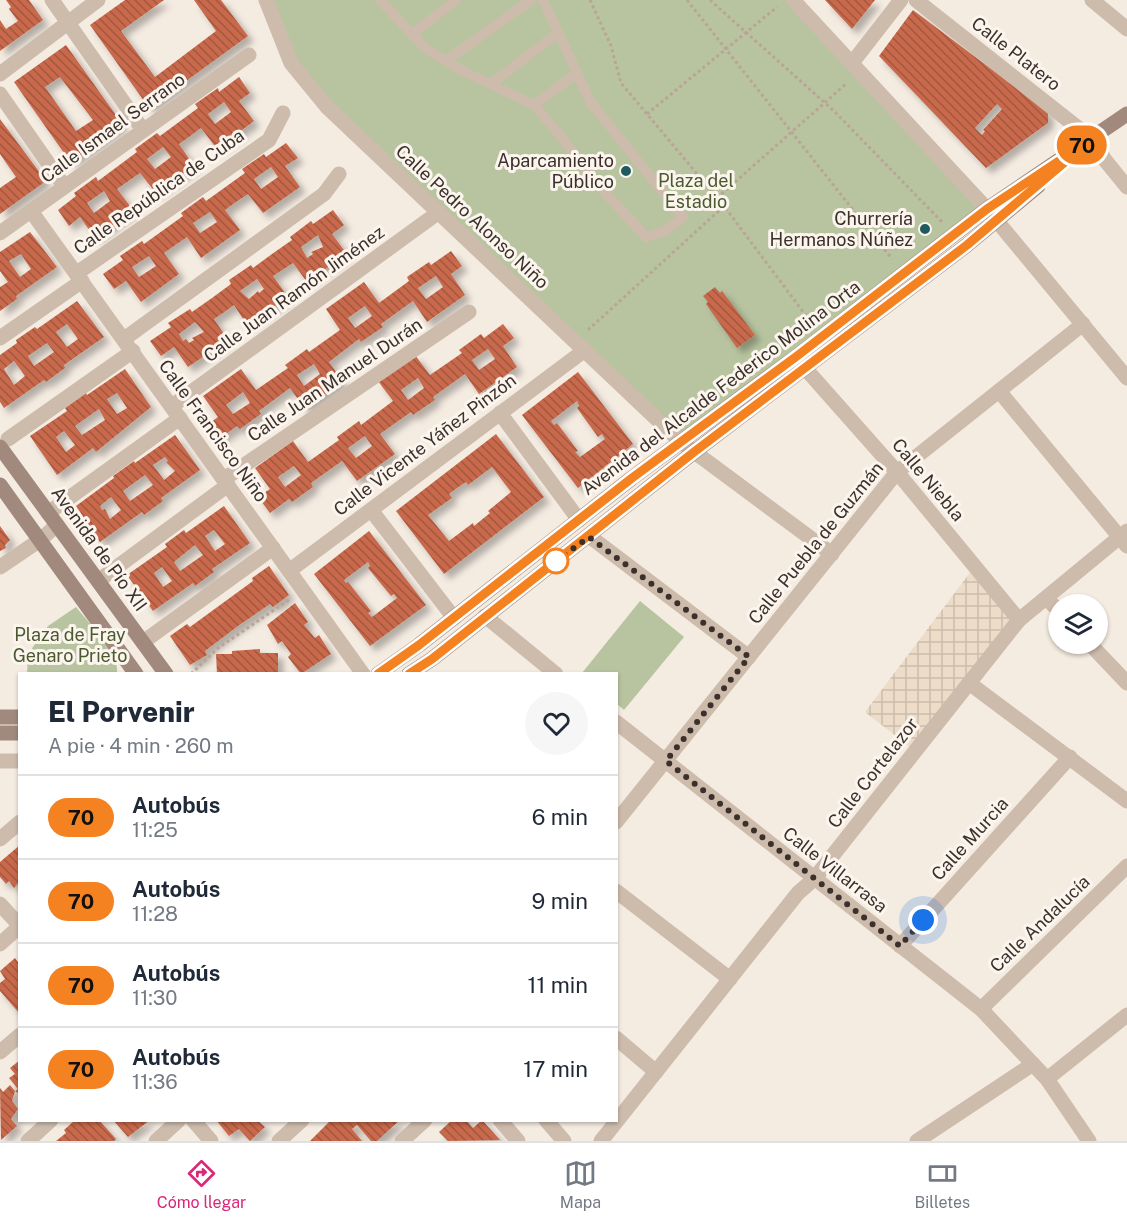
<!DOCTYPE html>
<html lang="es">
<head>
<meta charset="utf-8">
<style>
  :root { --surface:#fff; --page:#f6f6f7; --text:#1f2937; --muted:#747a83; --line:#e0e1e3; --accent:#db2777 }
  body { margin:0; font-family:"Public Sans",sans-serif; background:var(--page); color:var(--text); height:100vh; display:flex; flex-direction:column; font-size:22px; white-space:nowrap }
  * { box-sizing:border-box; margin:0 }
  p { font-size:20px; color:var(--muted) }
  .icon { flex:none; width:33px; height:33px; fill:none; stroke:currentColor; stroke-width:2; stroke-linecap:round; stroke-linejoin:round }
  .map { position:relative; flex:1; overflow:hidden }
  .drawer { position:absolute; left:18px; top:672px; width:600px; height:450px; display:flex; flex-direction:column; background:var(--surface); border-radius:0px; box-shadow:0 2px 4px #0004 }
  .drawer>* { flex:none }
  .badge { padding:0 12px; border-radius:20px; font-size:21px; line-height:39px }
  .buttons { position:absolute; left:1048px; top:594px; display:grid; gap:12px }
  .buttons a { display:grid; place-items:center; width:60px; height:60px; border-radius:50%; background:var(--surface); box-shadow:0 2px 4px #0004; font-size:30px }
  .you { position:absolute; width:30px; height:30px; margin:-15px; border:4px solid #fff; border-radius:50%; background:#1a73e8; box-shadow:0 0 0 9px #1a73e833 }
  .map>.badge { position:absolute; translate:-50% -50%; box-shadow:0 0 0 3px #fff }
  .round { display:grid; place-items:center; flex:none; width:63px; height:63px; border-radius:32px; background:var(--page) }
  .head { display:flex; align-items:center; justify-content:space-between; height:102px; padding:0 30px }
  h1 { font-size:28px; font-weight:800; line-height:45px }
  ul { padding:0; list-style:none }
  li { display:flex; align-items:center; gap:18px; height:84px; padding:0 30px; border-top:2px solid var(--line) }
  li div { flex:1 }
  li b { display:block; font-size:22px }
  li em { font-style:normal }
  li .badge { min-width:66px; font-weight:700; text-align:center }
  .tabs { display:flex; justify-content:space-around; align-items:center; height:84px; border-top:2px solid var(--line); background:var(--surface); font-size:16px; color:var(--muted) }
  .tabs a { display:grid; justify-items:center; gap:3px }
  .tabs .active { color:var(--accent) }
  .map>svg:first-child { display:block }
  .green { fill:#b8c4a0 }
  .plaza { fill:url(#plaza-grid) }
  .building { fill:url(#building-back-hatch); fill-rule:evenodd; filter:url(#shadow) }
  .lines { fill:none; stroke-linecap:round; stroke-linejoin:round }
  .path { stroke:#b9a596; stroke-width:3; stroke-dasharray:3 3; stroke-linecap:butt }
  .service { stroke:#cdbbac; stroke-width:10 }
  .pedestrian { stroke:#cdbbac; stroke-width:15 }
  .minor { stroke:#cdbbac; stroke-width:15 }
  .tertiary { stroke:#cdbbac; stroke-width:15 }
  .secondary { stroke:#a18a7d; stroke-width:15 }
  .line-casing { stroke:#fff; stroke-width:14 }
  .line { stroke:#f58220; stroke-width:9 }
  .walk { stroke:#3b302b; stroke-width:6; stroke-dasharray:0 10.8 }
  .poi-dot { fill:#1f5a5e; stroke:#fbf5ee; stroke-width:2 }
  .stop-dot { fill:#fff; stroke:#f58220; stroke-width:3 }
  .labels { text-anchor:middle; stroke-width:6; stroke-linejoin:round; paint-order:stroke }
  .street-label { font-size:18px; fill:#3b302b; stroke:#fbf5ee }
  .poi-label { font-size:18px; fill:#3b302b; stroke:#fbf5ee; text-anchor:end }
  .park-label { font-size:18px; fill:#4a5a2e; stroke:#fbf5ee }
</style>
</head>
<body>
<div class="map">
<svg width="1127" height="1141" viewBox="0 0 1127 1141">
  <defs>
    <pattern id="plaza-grid" width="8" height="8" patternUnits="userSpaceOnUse" patternTransform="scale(1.5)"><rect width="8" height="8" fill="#ecdcc8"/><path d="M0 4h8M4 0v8" fill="none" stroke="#cbbdac"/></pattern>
    <pattern id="building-back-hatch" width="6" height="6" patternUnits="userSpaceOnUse" patternTransform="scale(1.5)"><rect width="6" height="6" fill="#c8694b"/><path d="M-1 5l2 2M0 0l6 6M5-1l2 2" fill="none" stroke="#a4573f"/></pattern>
    <filter id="shadow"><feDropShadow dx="5.5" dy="5.5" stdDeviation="3" flood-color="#0004"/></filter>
  </defs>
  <rect width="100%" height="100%" fill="#f4ebe1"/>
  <g class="green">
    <path d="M266,0H793L987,209L681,442L291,63Z"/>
    <path d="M640,601L684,637L624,710L617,704L616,674L582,673Z"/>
    <path d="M76,607C89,623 120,654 117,673L27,674L28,654L48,626Z"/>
  </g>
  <path class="plaza" d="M975,566L1019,620L915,751L865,712Z"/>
  <g class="building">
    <path d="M6,0H29L43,20L0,51V20L6,29L18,21L9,9L11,7Z"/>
    <path d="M125,0H164L121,31L155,77L216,31L194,0H221L248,36L149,108L90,25Z"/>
    <path d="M825,0H875L852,29Z"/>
    <path d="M913,10L1048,112V123L986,168L879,56ZM997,104L1002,109L983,130L985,131L982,135L975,128Z"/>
    <path d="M66,45L123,125L71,163L14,82ZM60,77L93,120L76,131L45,87Z"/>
    <path d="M239,77L250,93L239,101L254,121L217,149L201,128L189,137L179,144L194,166L156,193L140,173L117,189L133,210L95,238L80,217L69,226L58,210L76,196L74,193L96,177L98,181L137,152L135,149L157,133L160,136L198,108L195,104L218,88L219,92ZM224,102L231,112L215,124L208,114ZM163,147L171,157L155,169L147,159ZM104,191L110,201L94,213L87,203Z"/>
    <path d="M0,119L46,181L0,214V188L16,177L0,154Z"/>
    <path d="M286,143L298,158L285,166L300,187L263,213L248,194L236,202L225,210L240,230L201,258L187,237L164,253L179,274L141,302L126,281L114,289L103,274L123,260L120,256L142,241L144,244L183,216L181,213L203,197L206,201L245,173L242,169L264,154L266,157ZM271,167L278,177L261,189L254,179ZM210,212L217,222L200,233L193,223ZM149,256L156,266L139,277L132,267Z"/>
    <path d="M333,210L344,225L332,234L347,254L307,282L293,263L273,276L288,297L247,325L234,305L223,313L214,319L228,340L188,367L174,347L161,356L150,341L171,327L168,323L190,309L192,312L212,298L231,284L229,280L251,265L253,268L272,254L292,240L290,237L311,221L313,224ZM318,235L323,247L311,252L313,254L307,258L301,247ZM257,279L264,289L259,293L258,291L249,299L240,291ZM195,322L204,332L192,338L194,340L189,343L186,339L183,341L179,334Z"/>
    <path d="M30,232L57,267L16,296L17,299L0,311V287L8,282L0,271V252ZM21,254L31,269L20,277L9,261Z"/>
    <path d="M451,251L462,266L451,274L465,295L427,322L413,301L381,324L383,327L361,342L359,339L329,362L343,382L305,409L290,388L259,411L261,414L240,429L237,426L218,440L207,425L218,417L203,396L241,369L256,390L288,368L285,365L307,349L309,352L340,330L326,309L364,282L379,303L409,281L407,277L429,262L431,265ZM436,276L443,287L426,299L418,288ZM365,306L372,316L355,328L348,318ZM314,364L320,374L304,386L297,375ZM243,392L250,403L233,414L226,405Z"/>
    <path d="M715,287L720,293L722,291L755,335L737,348L706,304L708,302L703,296Z"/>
    <path d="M77,301L104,337L64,365L65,368L46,382L44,380L4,408L0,402V355L17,343L16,340L35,327L37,329ZM67,324L78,339L67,347L56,332ZM47,343L54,352L34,366L28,356ZM14,361L25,376L14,385L4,369Z"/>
    <path d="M503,324L514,338L503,346L517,367L479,394L465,374L433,397L435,400L413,415L411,412L380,434L395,454L357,481L342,461L311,483L313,487L292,502L289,499L270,513L258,497L270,489L255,468L293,441L308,462L339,440L337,437L359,421L361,425L393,401L378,381L415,355L430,375L462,353L459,350L481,334L484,338ZM488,349L495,359L479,370L472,360ZM418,378L424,388L408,400L401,390ZM365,436L372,446L356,458L348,448ZM294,466L301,475L285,487L278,477Z"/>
    <path d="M125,369L151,407L96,452L93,448L57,475L30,436L67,411L65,408L86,393L87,395ZM117,393L127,408L117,414L107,399ZM99,409L105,420L82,435L75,426ZM64,431L75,445L66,452L56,437Z"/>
    <path d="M578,372L633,444L578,488L522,415ZM577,401L579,406L577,408L598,437L602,434L605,439L580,457L575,452L578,451L557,423L554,425L551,421Z"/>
    <path d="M496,434L544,497L444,574L396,511ZM492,467L511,492L488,511L490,513L474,526L473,523L449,541L428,515L452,498L449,494L457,488L466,482L468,485Z"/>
    <path d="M175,435L200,470L161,498L163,501L144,515L142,512L100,542L76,506L114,478L113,476L134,461L135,463ZM165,457L168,461L166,462L175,471L164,480L153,465ZM145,475L153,485L130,501L123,491ZM111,497L121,510L110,519L105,509L102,510L100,506Z"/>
    <path d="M224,506L250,543L212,569L214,572L195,586L193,583L153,611L127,575L167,547L165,544L184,530L186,533ZM214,530L225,544L215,551L205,536ZM195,545L203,555L180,571L174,562ZM162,567L172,581L163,587L154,573Z"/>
    <path d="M0,526L10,540L5,545L6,548L0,551Z"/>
    <path d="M369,531L426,605L370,646L314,574ZM368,562L370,566L368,568L391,596L394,594L397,598L372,617L368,613L371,611L348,582L346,583L344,580Z"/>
    <path d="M269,566L289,595L273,607L270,604L238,626L205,651L207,655L190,665L170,636L187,624L190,627L253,581L252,578Z"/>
    <path d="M295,603L308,622L304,625L315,638L319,635L331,654L301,674L288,657L291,654L282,641L278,644L267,625Z"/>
    <path d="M260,649V653H278V674H217L216,654H232V651Z"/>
    <path d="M20,845V881L14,888L9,881L6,884L0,877V862Z"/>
    <path d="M15,958L20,965V1014L0,991V983L5,979L0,971Z"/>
    <path d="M20,1060V1095L15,1091L12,1101L18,1109L11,1119L17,1126L1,1140L0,1088L3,1092L10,1085L15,1091L18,1089L9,1078L15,1074L10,1068Z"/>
    <path d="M75,1120H99L116,1139L114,1141H56L66,1133L64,1130Z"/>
    <path d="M113,1120H150L128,1137Z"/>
    <path d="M216,1120H257L265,1127L250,1141L239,1129L229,1136Z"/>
    <path d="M331,1120L345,1121L400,1120L377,1141H371L357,1125L352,1129L362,1141H310Z"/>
    <path d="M452,1120H466L473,1128L482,1120L500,1140L448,1141L439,1132Z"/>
  </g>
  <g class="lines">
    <g class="path">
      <path d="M590,0L611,46L621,83L724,206L810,321"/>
      <path d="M687,0L892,259"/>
      <path d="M710,0L834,111L942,222"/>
      <path d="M647,114L777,7"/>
      <path d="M717,198L847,83"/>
      <path d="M588,330L724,206"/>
      <path d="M191,674L218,648L290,599"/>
    </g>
    <g class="service">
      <path d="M380,0L425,48L461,70L534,105L558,133L597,184L646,237L665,231L683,217L591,103L543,0"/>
      <path d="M412,34L456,0"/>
      <path d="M446,61L531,0"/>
      <path d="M491,84L558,33"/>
      <path d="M534,105L577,73"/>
    </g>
    <g class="pedestrian">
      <path d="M0,338L82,281"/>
      <path d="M500,413L579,520"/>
      <path d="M8,439L133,351"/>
      <path d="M371,510L454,618"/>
      <path d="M48,513L180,418"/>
      <path d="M98,581L228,485"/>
    </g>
    <g class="minor">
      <path d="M52,0L143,130"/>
      <path d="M916,0L1092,139L1105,160L1127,187"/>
      <path d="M1092,0L1127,29"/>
      <path d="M852,63L901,0"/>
      <path d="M0,74L98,0"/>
      <path d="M0,94L64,186"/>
      <path d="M31,211L363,674"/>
      <path d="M0,233L249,55"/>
      <path d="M77,273L269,140L283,113"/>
      <path d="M124,339L324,194L339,174"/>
      <path d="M804,367L897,472L1019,620"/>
      <path d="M999,391L1127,546"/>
      <path d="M172,406L439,212"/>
      <path d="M685,445L832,554"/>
      <path d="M224,479L469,312"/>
      <path d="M589,536L749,657"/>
      <path d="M0,567L40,540L57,525"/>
      <path d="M289,571L585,350"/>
      <path d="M1047,599L1059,611"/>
      <path d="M143,642L273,548"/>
      <path d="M1090,644L1127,683"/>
      <path d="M969,683L1127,801"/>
      <path d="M0,761H20"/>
      <path d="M616,822L897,472L1083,324"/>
      <path d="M0,839L20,822"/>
      <path d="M616,891L730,979"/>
      <path d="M0,904L20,926"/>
      <path d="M0,944L20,926"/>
      <path d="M900,946L1070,757"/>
      <path d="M981,1009L1127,866"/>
      <path d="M616,1038L656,1072"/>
      <path d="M0,1052L20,1035"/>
      <path d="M1047,1079L1127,1015"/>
      <path d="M193,1120L211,1141"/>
      <path d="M500,1120L518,1141"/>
      <path d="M28,1141L51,1120"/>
      <path d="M156,1141L179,1120"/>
      <path d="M279,1141L302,1120"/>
      <path d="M402,1141L425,1120"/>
      <path d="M601,1141L798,893L814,879L1019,620L1127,531"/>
      <path d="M917,1141L1033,1064"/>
    </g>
    <g class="tertiary">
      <path d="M266,0L291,63L327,107L681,442"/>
      <path d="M793,0L987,209L1127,378"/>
      <path d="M485,616L556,674"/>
      <path d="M616,722L981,1009L1047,1079L1089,1141"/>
      <path d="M546,1120L564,1141"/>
    </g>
    <g class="secondary">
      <path d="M0,447L166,674"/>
      <path d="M0,485L136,674"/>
      <path d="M378,674L419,645L632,478L797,356L987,209L1127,114"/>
      <path d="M409,674L432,659L694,452L967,245L1038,186"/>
      <path d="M0,717H20"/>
      <path d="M0,733H20"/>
    </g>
  </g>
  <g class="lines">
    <defs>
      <path id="line" d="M378,674L419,645L632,478L797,356L987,209L1092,139L967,245L694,452L432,659L409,674"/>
    </defs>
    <use href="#line" class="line-casing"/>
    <use href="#line" class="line"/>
    <path class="walk" d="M556,561L589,537L749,657L666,761L900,946L923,920"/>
  </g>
  <g class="poi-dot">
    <circle cx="626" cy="171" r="6"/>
    <circle cx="925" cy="229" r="6"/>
  </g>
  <circle class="stop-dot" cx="556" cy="561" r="12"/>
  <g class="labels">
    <g class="street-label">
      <text transform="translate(1016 54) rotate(38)" y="6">Calle Platero</text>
      <text transform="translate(113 128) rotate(-36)" y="6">Calle Ismael Serrano</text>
      <text transform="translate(159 192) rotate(-35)" y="6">Calle República de Cuba</text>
      <text transform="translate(472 217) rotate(43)" y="6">Calle Pedro Alonso Niño</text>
      <text transform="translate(294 294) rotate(-36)" y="6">Calle Juan Ramón Jiménez</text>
      <text transform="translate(335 380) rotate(-34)" y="6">Calle Juan Manuel Durán</text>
      <text transform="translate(721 388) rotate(-37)" y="6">Avenida del Alcalde Federico Molina Orta</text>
      <text transform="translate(213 431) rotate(54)" y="6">Calle Francisco Niño</text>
      <text transform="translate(425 445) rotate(-37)" y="6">Calle Vicente Yáñez Pinzón</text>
      <text transform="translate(928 480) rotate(50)" y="6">Calle Niebla</text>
      <text transform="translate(816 543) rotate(-51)" y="6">Calle Puebla de Guzmán</text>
      <text transform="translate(99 549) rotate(54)" y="6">Avenida de Pío XII</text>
      <text transform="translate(873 773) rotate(-52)" y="6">Calle Cortelazor</text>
      <text transform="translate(970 839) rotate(-48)" y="6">Calle Murcia</text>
      <text transform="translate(835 870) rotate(38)" y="6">Calle Villarrasa</text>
      <text transform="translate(1040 924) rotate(-44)" y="6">Calle Andalucía</text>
    </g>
    <g class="poi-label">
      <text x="614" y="167">Aparcamiento<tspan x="614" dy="21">Público</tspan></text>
      <text x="913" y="225">Churrería<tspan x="913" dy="21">Hermanos Núñez</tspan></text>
    </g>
    <g class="park-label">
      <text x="696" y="187">Plaza del<tspan x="696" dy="21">Estadio</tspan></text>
      <text x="70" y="641">Plaza de Fray<tspan x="70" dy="21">Genaro Prieto</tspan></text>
    </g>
  </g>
</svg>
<div class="buttons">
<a><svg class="icon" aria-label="layers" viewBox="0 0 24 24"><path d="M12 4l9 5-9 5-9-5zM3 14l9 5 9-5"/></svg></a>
</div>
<div class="you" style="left:923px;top:920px"></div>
<b class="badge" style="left:1082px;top:145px;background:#f58220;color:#111">70</b>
<section class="drawer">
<div class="head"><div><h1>El Porvenir</h1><p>A pie · 4 min · 260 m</p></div><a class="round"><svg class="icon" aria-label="heart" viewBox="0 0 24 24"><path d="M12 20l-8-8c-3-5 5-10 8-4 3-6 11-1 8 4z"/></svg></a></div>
<ul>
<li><span class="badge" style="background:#f58220;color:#111">70</span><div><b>Autobús</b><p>11:25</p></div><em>6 min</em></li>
<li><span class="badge" style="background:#f58220;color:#111">70</span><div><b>Autobús</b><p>11:28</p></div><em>9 min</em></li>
<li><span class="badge" style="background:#f58220;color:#111">70</span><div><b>Autobús</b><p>11:30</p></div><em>11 min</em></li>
<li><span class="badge" style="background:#f58220;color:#111">70</span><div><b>Autobús</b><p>11:36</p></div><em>17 min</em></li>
</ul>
</section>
</div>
<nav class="tabs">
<a class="active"><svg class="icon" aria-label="directions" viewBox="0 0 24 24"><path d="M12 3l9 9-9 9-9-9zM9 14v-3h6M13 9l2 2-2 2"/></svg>Cómo llegar</a>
<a><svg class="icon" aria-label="map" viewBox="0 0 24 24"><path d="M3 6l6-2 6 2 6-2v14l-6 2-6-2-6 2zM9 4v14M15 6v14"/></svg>Mapa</a>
<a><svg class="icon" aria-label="tickets" viewBox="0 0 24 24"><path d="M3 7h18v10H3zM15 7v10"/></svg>Billetes</a>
</nav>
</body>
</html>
